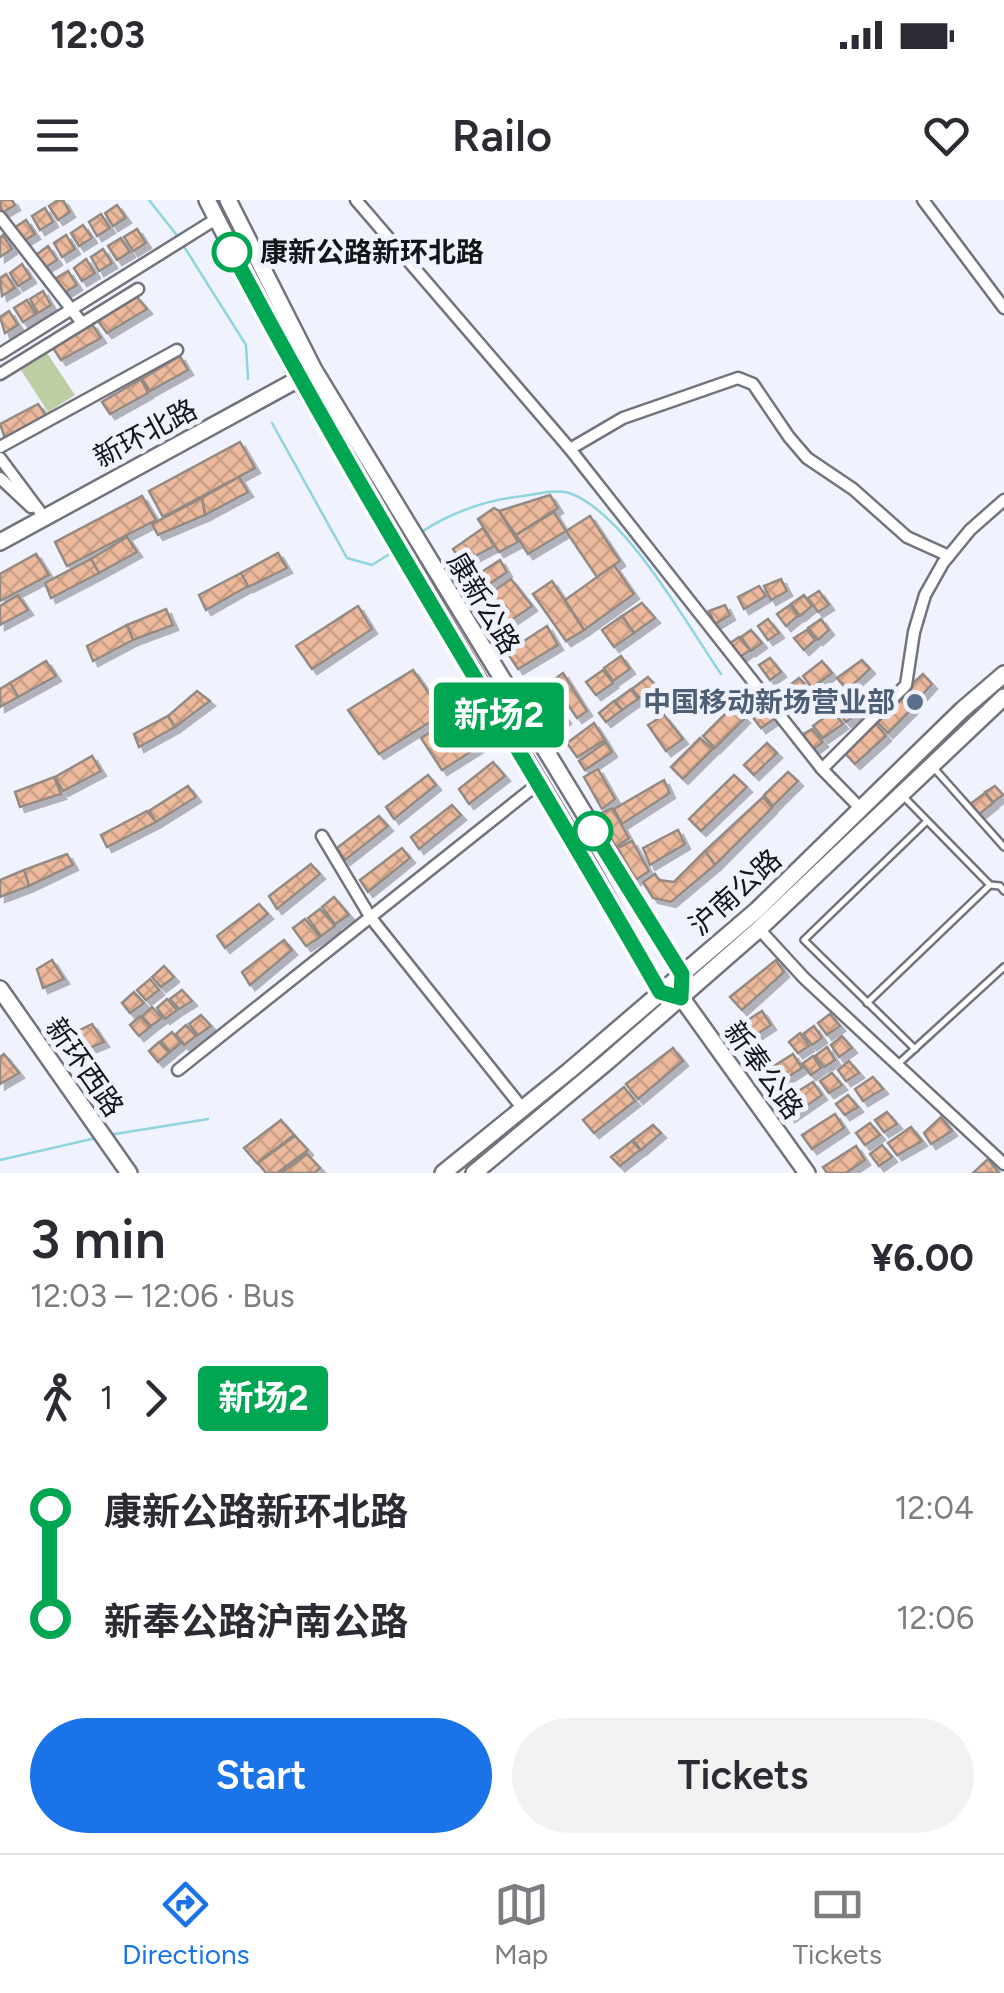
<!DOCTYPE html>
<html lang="en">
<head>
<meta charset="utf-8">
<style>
  :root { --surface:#fff; --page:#f2f2f3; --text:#2b2b33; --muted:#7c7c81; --line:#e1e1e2; --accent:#1a73e8 }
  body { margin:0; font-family:Figtree,"Noto Sans SC",sans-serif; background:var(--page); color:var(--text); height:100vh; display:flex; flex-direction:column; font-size:38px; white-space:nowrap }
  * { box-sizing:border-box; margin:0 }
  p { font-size:32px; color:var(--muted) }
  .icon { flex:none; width:55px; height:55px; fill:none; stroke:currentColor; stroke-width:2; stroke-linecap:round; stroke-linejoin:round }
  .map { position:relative; height:973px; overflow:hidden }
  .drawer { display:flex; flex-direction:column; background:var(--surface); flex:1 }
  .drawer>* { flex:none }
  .badge { padding:0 20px; border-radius:8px; font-size:35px; line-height:65px }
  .map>.badge { position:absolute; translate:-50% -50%; box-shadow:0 0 0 5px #fff }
  .legs { display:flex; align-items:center; gap:15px; height:110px; padding:0 30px; font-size:32px }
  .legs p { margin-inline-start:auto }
  .headline { display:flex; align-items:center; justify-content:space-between; height:170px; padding:0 30px }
  h1 { font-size:55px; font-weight:600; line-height:75px }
  .primary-button { display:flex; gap:20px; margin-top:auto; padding:20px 30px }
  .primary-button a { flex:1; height:115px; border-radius:60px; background:var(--accent); color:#fff; font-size:40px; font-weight:600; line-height:115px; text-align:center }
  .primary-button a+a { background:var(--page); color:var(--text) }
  ul { padding:0 30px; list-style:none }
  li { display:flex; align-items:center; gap:35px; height:110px; font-size:38px }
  li i { display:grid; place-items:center; width:15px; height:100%; margin:0 12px; background:currentColor }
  li i::after { content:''; width:25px; height:25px; margin:-12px; border:8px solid; border-radius:50%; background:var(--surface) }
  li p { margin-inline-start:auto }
  li:first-child i { background:linear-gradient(#0000 50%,currentColor 0) }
  li:last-child i { background:linear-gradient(currentColor 50%,#0000 0) }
  .status { display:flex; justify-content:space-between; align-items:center; height:70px; padding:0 50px; background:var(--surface); direction:ltr }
  .status svg { height:28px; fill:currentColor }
  header { display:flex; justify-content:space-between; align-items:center; height:130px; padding:0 30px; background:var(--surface); font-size:45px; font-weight:600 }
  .dock { display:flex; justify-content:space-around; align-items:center; height:140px; border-top:2px solid var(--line); background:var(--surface); font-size:28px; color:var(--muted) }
  .dock a { display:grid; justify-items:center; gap:5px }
  .dock .on { color:var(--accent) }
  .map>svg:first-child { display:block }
  .garden { fill:#bdcda4 }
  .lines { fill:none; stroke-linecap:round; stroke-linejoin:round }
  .stream { stroke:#8fd5dd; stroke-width:2.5 }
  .building { fill:url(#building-cross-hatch); stroke:#948a84; stroke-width:2.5; filter:url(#shadow) }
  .lane-casing { stroke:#72737d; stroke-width:10 }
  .street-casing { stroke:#72737d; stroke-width:15 }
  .secondary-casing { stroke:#72737d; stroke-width:20 }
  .primary-casing { stroke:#72737d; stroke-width:20 }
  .lane { stroke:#fff; stroke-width:5 }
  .street { stroke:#fff; stroke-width:10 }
  .secondary { stroke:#fff; stroke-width:15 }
  .primary { stroke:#fff; stroke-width:15 }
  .line-1-casing { stroke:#fff; stroke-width:22 }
  .line-1 { stroke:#00a651; stroke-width:15 }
  .stop-1-dot { fill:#fff; stroke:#00a651; stroke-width:5 }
  .service-dot { fill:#5c6f8a; stroke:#f0f2fd; stroke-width:4 }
  .labels { text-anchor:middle; stroke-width:10; stroke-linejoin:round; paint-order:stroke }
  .stop-label { font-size:28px; font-weight:bold; fill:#141519; stroke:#f0f2fd; text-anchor:start }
  .street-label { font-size:28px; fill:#141519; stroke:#f0f2fd }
  .service-label { font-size:28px; font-weight:bold; fill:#4e5e75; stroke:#f0f2fd; text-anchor:end }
</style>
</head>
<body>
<div class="status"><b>12:03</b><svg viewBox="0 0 49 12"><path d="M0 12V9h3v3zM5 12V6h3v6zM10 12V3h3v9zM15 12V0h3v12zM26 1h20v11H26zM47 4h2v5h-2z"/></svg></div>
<header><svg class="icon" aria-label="menu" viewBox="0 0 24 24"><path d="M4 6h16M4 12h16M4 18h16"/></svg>Railo<svg class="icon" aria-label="heart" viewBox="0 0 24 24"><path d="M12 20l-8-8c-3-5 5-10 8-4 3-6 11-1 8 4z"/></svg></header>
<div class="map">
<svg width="1004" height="973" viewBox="0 0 1004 973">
  <defs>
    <pattern id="building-cross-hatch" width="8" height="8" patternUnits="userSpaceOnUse" patternTransform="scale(2.5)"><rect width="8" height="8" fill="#ecb99c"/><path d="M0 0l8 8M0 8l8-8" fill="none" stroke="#ca9e86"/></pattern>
    <filter id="shadow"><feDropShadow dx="5" dy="5" stdDeviation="0" flood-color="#0004"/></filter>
  </defs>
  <rect width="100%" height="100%" fill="#f0f2fd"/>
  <path class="garden" d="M47,153L75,195L48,212L21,170Z"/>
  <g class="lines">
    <g class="stream">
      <path d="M149,0L179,38"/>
      <path d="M183,45L246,145L248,179"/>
      <path d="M272,223L347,358L372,365L391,353"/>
      <path d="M423,331C454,311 486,300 523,296C537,294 557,289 569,293C625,312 687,425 721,474"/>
      <path d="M109,935L208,919"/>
      <path d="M0,960L96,938"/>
    </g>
  </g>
  <g class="building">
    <path d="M0,0H12L15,5L2,13Z"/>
    <path d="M58,0H63L70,12L58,20L49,6Z"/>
    <path d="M117,5L126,18L113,26L105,13Z"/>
    <path d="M45,8L53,22L40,30L32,16Z"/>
    <path d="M101,14L110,28L97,36L89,22Z"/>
    <path d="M26,20L35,34L22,42L14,28Z"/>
    <path d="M83,25L92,38L79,46L71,33Z"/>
    <path d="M137,29L146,43L133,51L124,37Z"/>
    <path d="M3,35L12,49L0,57V38Z"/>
    <path d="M66,35L75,49L62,57L54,43Z"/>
    <path d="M121,38L130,52L117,60L108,46Z"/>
    <path d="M48,46L57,60L44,68L36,55Z"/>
    <path d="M103,49L112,63L99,71L91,57Z"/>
    <path d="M86,59L95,73L82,81L74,68Z"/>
    <path d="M22,64L31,78L18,86L10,73Z"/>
    <path d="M68,71L77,85L64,93L55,79Z"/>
    <path d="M6,74L15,88L2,96L0,78Z"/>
    <path d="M43,91L51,105L38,113L30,99Z"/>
    <path d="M136,96L147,109L107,133L98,121Z"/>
    <path d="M27,100L36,114L23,122L14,108Z"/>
    <path d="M9,111L18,125L5,133L0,117Z"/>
    <path d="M92,124L101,138L61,160L53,148Z"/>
    <path d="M180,156L188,170L150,191L142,179Z"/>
    <path d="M141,179L148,193L110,214L102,202Z"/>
    <path d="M38,204L47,217L5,238L0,224Z"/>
    <path d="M240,242L255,268L163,317L149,291Z"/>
    <path d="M239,277L248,292L205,315L202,298Z"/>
    <path d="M550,295L558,308L516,335L499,311Z"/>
    <path d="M142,296L156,320L67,366L55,342Z"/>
    <path d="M202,298L205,315L158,335L152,324Z"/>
    <path d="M494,308L499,311L518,342L499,352L478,319Z"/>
    <path d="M554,312L566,331L528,354L516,335Z"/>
    <path d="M590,316L620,361L597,377L566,331Z"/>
    <path d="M483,328L494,346L462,363L453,349Z"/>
    <path d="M127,337L137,352L99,373L91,359Z"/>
    <path d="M278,353L287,368L248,387L241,373Z"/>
    <path d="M36,354L49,375L0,401V374Z"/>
    <path d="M91,359L99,373L51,398L45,383Z"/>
    <path d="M500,360L507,372L470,397L463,384Z"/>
    <path d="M614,365L634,394L584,430L565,400Z"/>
    <path d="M241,373L248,386L206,410L199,395Z"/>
    <path d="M511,379L532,406L492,433L473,405Z"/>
    <path d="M781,379L787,391L771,400L764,386Z"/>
    <path d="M552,381L584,430L566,441L533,394Z"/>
    <path d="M759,386L766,396L744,409L738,397Z"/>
    <path d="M819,391L829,405L818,412L808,398Z"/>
    <path d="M18,395L28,410L0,425V406Z"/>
    <path d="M804,395L812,406L800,416L791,404Z"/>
    <path d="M642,403L655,418L634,433L622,416Z"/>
    <path d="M725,405L730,415L715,424L709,411Z"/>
    <path d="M790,405L798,416L786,426L777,414Z"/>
    <path d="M358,406L372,429L312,469L296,446Z"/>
    <path d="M166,409L173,425L133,440L127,425Z"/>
    <path d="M622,416L634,433L614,447L602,430Z"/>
    <path d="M768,419L779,433L768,440L758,426Z"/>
    <path d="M821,419L829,430L818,440L808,428Z"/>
    <path d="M127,425L133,440L93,461L87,446Z"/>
    <path d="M547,426L558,445L518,469L507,452Z"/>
    <path d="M751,430L762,443L751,451L741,437Z"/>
    <path d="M807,430L815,440L804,450L794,438Z"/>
    <path d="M739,437L750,450L739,458L729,444Z"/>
    <path d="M621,456L630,469L613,481L604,468Z"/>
    <path d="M770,458L781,472L770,480L759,465Z"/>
    <path d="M862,460L870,469L847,490L837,478Z"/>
    <path d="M46,461L56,476L18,497L10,483Z"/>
    <path d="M822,461L832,473L812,488L803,476Z"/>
    <path d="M413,470L443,514L379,554L348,510Z"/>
    <path d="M603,470L613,483L596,495L586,482Z"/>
    <path d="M563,473L587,511L577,518L552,481Z"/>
    <path d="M923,474L932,484L914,504L903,492Z"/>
    <path d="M648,477L656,486L640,498L632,489Z"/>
    <path d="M799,478L810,489L794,501L785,489Z"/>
    <path d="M541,482L566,519L555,526L530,489Z"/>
    <path d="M10,483L18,497L0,507V489Z"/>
    <path d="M631,489L638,499L622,510L615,501Z"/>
    <path d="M785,489L794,501L780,512L770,500Z"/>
    <path d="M197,491L210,501L175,527L168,516Z"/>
    <path d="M856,495L866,507L846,522L837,510Z"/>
    <path d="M903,498L913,508L888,533L877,522Z"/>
    <path d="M614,501L622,510L606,522L599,513Z"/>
    <path d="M766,506L777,517L761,528L752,516Z"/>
    <path d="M732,507L745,518L715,548L703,536Z"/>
    <path d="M833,511L843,524L823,538L813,526Z"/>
    <path d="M459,513L482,545L442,570L421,538Z"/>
    <path d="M664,515L683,539L666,551L648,525Z"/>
    <path d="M168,516L175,527L139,547L134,534Z"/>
    <path d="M594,523L605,540L577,557L567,543Z"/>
    <path d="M876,524L886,536L855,564L844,552Z"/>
    <path d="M812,529L823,542L812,550L802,535Z"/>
    <path d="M700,538L713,549L683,579L671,567Z"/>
    <path d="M606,542L612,552L585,570L579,561Z"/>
    <path d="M767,543L777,553L754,575L744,565Z"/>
    <path d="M92,556L101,571L63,591L55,577Z"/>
    <path d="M493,562L505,576L469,604L459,589Z"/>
    <path d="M598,569L615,599L602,609L584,577Z"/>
    <path d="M788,572L798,581L773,606L764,595Z"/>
    <path d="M428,575L436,585L394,619L386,607Z"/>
    <path d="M734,575L747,587L701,631L689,619Z"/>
    <path d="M54,577L61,594L20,607L15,592Z"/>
    <path d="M664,580L670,593L622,624L614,609Z"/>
    <path d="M188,586L196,597L156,622L149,611Z"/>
    <path d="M995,586L1003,595L993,602L985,592Z"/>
    <path d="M985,593L993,603L977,616L969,605Z"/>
    <path d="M763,597L772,608L715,665L705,651Z"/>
    <path d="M452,605L461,615L419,649L411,637Z"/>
    <path d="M612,608L629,638L616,647L597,615Z"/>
    <path d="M147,611L156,622L107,647L101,635Z"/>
    <path d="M379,616L388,626L345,660L337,648Z"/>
    <path d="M678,630L685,644L650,665L643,648Z"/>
    <path d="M632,641L649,671L636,680L618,648Z"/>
    <path d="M402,648L410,658L368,692L360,680Z"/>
    <path d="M705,651L715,665L671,702L653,698L643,682L655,674L659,680L674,682Z"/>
    <path d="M67,654L73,665L29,686L24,670Z"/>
    <path d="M311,664L320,674L277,709L269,696Z"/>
    <path d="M24,670L29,686L0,697V680Z"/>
    <path d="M334,697L349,715L335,724L322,707Z"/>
    <path d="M259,704L268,714L225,748L217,736Z"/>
    <path d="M320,709L335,726L321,736L308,718Z"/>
    <path d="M305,719L320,737L306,746L293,728Z"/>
    <path d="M284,740L292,750L250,785L242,772Z"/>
    <path d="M52,760L64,779L43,788L37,769Z"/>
    <path d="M776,760L784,772L742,810L730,797Z"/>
    <path d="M164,766L174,777L161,787L152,777Z"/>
    <path d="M150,779L159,790L146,800L137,790Z"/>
    <path d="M182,790L192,801L179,809L170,799Z"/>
    <path d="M134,792L144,803L130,813L122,803Z"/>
    <path d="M167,799L177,810L165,819L157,808Z"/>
    <path d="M152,807L162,818L151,826L142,816Z"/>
    <path d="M762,811L771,825L739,846L729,832Z"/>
    <path d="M830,814L840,826L827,835L818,823Z"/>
    <path d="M201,815L211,826L198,835L189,824Z"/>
    <path d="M140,816L150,827L139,836L130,825Z"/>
    <path d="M92,824L104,842L82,851L76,832Z"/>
    <path d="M186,825L196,836L184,845L176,834Z"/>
    <path d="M814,826L822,838L812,845L803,834Z"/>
    <path d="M172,832L181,843L170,852L161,841Z"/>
    <path d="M800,833L809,846L798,853L789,842Z"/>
    <path d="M842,836L852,848L839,857L831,845Z"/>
    <path d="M159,842L169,853L158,862L149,851Z"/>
    <path d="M827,847L835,860L824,867L815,856Z"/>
    <path d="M673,848L683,861L638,899L626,884Z"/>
    <path d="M4,854L19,873L0,884V857Z"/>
    <path d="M793,854L802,868L769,889L760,875Z"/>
    <path d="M813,856L821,868L811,875L802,864Z"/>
    <path d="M849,861L859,873L846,881L838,870Z"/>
    <path d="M832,873L842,885L829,893L820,881Z"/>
    <path d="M873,877L883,889L863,901L855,889Z"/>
    <path d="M813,882L822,895L790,917L781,902Z"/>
    <path d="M624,887L635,901L594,933L583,920Z"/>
    <path d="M848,895L858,907L845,915L836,904Z"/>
    <path d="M887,912L897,924L884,932L875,920Z"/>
    <path d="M835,914L844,928L812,949L802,935Z"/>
    <path d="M941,917L952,931L931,944L924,933Z"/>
    <path d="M281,920L294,935L257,963L244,948Z"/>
    <path d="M870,923L880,935L865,945L856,933Z"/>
    <path d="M653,925L661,933L641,950L633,940Z"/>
    <path d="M911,927L922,941L897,955L888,943Z"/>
    <path d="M295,936L308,950L277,973H266L258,963Z"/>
    <path d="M632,941L640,950L620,966L611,957Z"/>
    <path d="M882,945L892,957L879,966L870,954Z"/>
    <path d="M856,946L865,960L846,973H827L823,967Z"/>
    <path d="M307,954L320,968L314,973H281Z"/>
    <path d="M988,959L999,973H973Z"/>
  </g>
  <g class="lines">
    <defs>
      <g id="lane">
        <path d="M933,567L1004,647"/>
        <path d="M902,595L990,685L1000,686L1004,691"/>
        <path d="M867,803L990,685"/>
        <path d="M915,849L804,740L927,621"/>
        <path d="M898,864L1004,767"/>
      </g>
      <g id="street">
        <path d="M356,0L570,249L822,569L860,608"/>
        <path d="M923,0L1004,108"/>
        <path d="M0,17L82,123"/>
        <path d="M0,154L216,19"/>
        <path d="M0,174L138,89"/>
        <path d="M0,247L177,150"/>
        <path d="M570,249L623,218L738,178L753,184L789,237L807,258L853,289L907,337L949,356"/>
        <path d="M0,258L44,317"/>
        <path d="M0,278L31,307"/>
        <path d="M822,569L906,485L914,432L925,395L943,363L970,330L1004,300"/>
        <path d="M322,636L371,718L523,909"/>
        <path d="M759,729L804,778L1004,964"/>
        <path d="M178,870L539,583"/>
      </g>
      <g id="secondary">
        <path d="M207,0L299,179L588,664L660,792L681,797L682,774L314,170L228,0"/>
        <path d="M0,342L304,176"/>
        <path d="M0,789L129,973"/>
      </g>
      <g id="primary">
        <path d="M681,797L807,973"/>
        <path d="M443,973L569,871L757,710L962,510L1004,474"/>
        <path d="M474,973L608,861L759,729L1004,497"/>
      </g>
    </defs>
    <use href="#lane" class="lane-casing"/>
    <use href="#street" class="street-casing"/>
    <use href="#secondary" class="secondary-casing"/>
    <use href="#primary" class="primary-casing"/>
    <use href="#lane" class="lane"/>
    <use href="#street" class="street"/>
    <use href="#secondary" class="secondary"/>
    <use href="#primary" class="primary"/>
  </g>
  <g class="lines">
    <defs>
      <path id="line-1" d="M232,52C364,304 519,544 660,792L681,798L682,774L593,631"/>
    </defs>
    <use href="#line-1" class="line-1-casing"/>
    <use href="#line-1" class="line-1"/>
  </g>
  <g class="stop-1-dot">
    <circle cx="232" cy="52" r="18"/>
    <circle cx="593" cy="631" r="18"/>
  </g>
  <circle class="service-dot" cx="915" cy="502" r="10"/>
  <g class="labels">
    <g class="stop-label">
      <text x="260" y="62">康新公路新环北路</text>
    </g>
    <g class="street-label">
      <text transform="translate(145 233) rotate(-28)" y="10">新环北路</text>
      <text transform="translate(484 403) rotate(59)" y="10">康新公路</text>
      <text transform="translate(735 692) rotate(-42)" y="10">沪南公路</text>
      <text transform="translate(85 867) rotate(55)" y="10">新环西路</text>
      <text transform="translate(764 870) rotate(54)" y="10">新奉公路</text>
    </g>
    <g class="service-label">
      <text x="895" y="512">中国移动新场营业部</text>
    </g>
  </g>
</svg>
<b class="badge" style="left:499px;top:515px;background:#00a651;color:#fff">新场2</b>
</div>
<section class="drawer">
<div class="headline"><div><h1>3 min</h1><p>12:03 – 12:06 · Bus</p></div><b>¥6.00</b></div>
<div class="legs"><svg class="icon" aria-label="walk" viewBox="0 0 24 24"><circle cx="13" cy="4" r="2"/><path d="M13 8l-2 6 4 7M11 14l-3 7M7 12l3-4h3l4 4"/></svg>1<svg class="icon" aria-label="forward" viewBox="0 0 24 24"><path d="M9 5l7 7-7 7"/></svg><b class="badge" style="background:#00a651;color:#fff">新场2</b></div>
<ul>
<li><i style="color:#00a651"></i><b>康新公路新环北路</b><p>12:04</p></li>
<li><i style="color:#00a651"></i><b>新奉公路沪南公路</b><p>12:06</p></li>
</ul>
<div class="primary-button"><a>Start</a><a>Tickets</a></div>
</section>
<nav class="dock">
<a class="on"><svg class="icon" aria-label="directions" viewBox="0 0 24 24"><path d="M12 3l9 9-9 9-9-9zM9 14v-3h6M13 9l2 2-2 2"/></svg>Directions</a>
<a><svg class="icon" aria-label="map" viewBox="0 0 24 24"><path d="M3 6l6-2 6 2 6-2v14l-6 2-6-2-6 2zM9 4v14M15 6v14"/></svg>Map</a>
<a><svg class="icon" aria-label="tickets" viewBox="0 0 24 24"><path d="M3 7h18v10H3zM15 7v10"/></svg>Tickets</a>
</nav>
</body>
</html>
